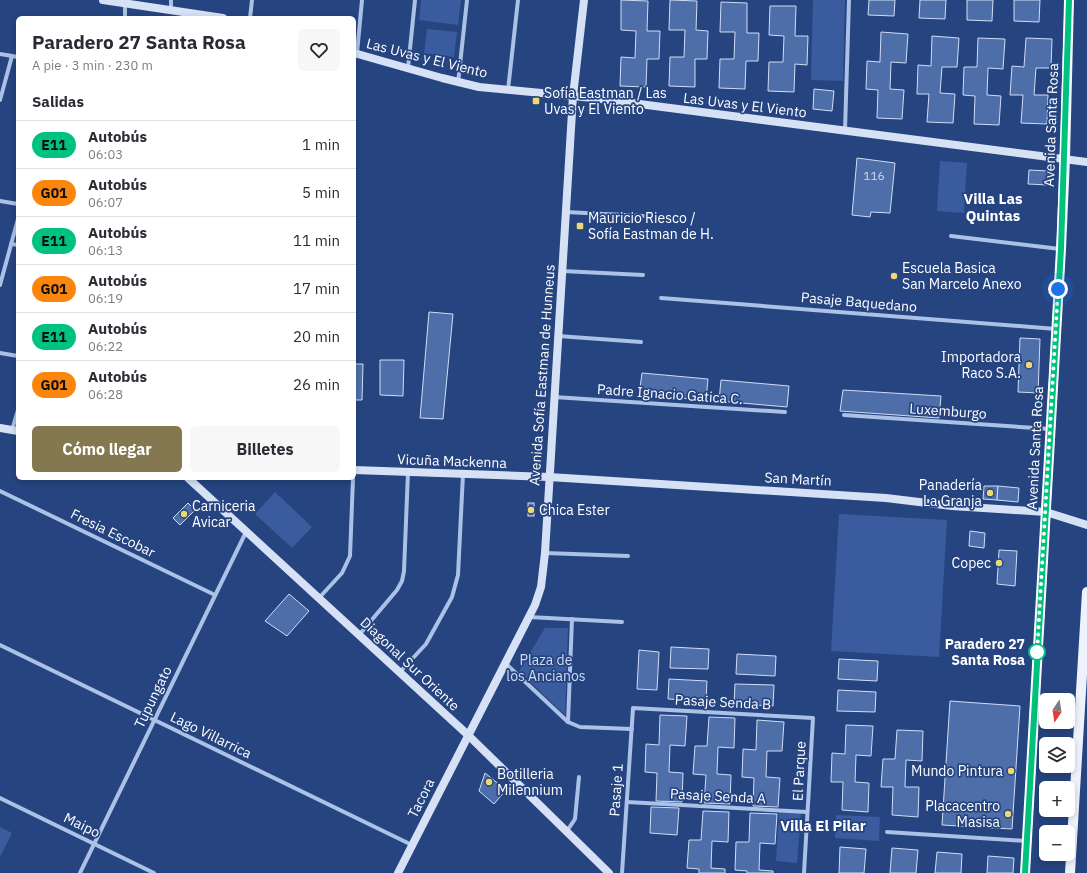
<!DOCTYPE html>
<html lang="es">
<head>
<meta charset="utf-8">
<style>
  :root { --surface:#fff; --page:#f7f7f7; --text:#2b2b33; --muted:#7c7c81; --line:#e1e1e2; --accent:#83784f }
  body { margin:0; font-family:"IBM Plex Sans",sans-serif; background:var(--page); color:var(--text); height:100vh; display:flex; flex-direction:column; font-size:15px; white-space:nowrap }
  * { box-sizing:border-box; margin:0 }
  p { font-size:13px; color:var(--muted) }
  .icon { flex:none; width:22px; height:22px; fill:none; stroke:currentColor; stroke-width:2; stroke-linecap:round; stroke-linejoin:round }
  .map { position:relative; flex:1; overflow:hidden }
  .side { position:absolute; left:16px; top:16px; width:340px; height:464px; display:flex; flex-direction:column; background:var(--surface); border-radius:6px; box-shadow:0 2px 6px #0003 }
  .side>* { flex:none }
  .badge { padding:0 8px; border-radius:13px; font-size:14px; line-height:26px }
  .needle { width:26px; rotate:192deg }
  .tools { position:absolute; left:1039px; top:693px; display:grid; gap:8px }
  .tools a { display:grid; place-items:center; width:36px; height:36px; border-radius:6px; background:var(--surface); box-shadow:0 2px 6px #0003; font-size:20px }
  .you { position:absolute; width:20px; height:20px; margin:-10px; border:3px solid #fff; border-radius:50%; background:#1a73e8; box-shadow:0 0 0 6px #1a73e833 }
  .map>.badge { position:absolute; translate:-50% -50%; box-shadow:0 0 0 2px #fff }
  h2 { padding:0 16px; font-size:15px; line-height:36px }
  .round { display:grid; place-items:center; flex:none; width:42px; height:42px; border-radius:6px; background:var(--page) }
  .overview { display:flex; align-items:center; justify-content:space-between; height:68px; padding:0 16px }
  h1 { font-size:19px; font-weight:800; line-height:30px }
  .button { display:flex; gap:8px; margin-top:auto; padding:8px 16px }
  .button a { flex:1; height:46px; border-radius:6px; background:var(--accent); color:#fff; font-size:16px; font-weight:800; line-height:46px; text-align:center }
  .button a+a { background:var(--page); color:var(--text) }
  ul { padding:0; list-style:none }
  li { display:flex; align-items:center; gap:12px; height:48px; padding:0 16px; border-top:1px solid var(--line) }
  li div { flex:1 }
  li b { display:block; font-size:15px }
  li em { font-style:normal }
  li .badge { min-width:44px; font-weight:700; text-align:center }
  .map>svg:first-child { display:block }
  .green { fill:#3a5c9e }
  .building { fill:#4e6ea9; stroke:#d0ddf5 }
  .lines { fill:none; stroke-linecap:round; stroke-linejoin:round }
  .street { stroke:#acc1e6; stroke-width:4 }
  .secondary { stroke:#d6e1f6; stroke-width:8 }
  .primary { stroke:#eef2fd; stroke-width:10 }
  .line-casing { stroke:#fff; stroke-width:9 }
  .line { stroke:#00c27f; stroke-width:6 }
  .walk { stroke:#fff; stroke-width:4; stroke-dasharray:0 7.2 }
  .poi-dot { fill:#efd771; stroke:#254480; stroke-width:1.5 }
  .stop-dot { fill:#fff; stroke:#00c27f; stroke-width:2 }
  .labels { text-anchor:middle; stroke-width:3.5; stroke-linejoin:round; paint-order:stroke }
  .number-label { font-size:12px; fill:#d3dbea }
  .street-label { font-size:14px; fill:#fff; stroke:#254480 }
  .poi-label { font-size:14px; fill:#fff; stroke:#254480; text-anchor:start }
  .stop-label { font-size:14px; font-weight:bold; fill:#fff; stroke:#254480; text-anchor:end }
  .park-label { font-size:14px; fill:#d0ddf5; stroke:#254480 }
  .neighbourhood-label { font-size:15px; font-weight:bold; fill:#fff; stroke:#254480 }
</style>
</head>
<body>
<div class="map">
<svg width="1087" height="873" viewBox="0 0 1087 873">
  <rect width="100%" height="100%" fill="#254480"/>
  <g class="green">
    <path d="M421,0H461L458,25L419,20Z"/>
    <path d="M813,0H845L843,81L811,80Z"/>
    <path d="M427,29L457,32L454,57L424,53Z"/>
    <path d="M940,161L967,163L964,213L937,211Z"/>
    <path d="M275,492L312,527L292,548L255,514Z"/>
    <path d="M839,514L947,520L939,657L831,651Z"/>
    <path d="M545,628H568L565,715L519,671Z"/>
    <path d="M779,810L801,812L797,863L776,861Z"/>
    <path d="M836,815L880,817L879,841L835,838Z"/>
    <path d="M0,827L12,833L0,857Z"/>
  </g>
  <g class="building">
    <path d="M621,0L648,1L647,31H660L659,59H647L646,87L620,86L621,57L635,58L636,31L621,30Z"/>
    <path d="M670,0L697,1L696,30L708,31L707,59H695V87L669,86L670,57H684L685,30H669Z"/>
    <path d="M869,0H895L894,16L868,15Z"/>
    <path d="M920,0H946L945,19L919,18Z"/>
    <path d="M967,0H993L992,21L967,20Z"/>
    <path d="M1014,0H1040L1039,22L1014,21Z"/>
    <path d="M721,2L747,3V33H759L758,61H746L745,89L719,88L720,59H734L735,32H720Z"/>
    <path d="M770,6H796L795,36H808L807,65L795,64L794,92L768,91L769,62H783L784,36L769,35Z"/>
    <path d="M881,32L908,34L906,63L891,62L890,89L904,90L902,119L877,118L878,90L866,89L867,61L880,62Z"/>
    <path d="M932,36L959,38L957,67H942L940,93L955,94L953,123L927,122L929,94H917L918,65L931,66Z"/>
    <path d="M978,38L1005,39L1003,69L988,68L987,95L1001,96L999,125L974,124L975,96L963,95L964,67H977Z"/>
    <path d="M1026,38L1052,39L1051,68H1036L1034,95H1048L1047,124L1021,123L1023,95H1010L1012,66L1024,67Z"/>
    <path d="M814,89L834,91L832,111L813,109Z"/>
    <path d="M857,158L895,163L890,213L871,212L870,217L852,215Z"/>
    <path d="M1029,170L1049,171L1048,185L1028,184Z"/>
    <path d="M429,312L453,314L443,419L420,418Z"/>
    <path d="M1020,338L1040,339L1038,393L1018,392Z"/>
    <path d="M380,360H404L403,396L380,395Z"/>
    <path d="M354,364H363L362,400H354Z"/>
    <path d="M642,373L708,379L706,400L639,395Z"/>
    <path d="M721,380L789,386L787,407L719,401Z"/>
    <path d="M843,390L941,396L939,418L840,411Z"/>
    <path d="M984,486H998L997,500L983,499Z"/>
    <path d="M998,486L1019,488L1018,502L997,500Z"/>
    <path d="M188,503L195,510L180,525L173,518Z"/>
    <rect x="528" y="503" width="6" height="13"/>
    <path d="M970,531L985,533L984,548L969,546Z"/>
    <path d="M999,550L1017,551L1015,586L997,584Z"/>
    <path d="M289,594L309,611L287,636L265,621Z"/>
    <path d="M671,647L709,649L708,669L670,668Z"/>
    <path d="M639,650L659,652L657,690L637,689Z"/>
    <path d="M737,654L776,656L775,676L736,674Z"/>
    <path d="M839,659L878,661L877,681L838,679Z"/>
    <path d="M669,679L707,681L706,701L668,699Z"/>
    <path d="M735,684L774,685L773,706L734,704Z"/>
    <path d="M838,690L876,692L875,712L837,711Z"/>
    <path d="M950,701L1020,706L1012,829L942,825Z"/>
    <path d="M660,715L687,716L685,746L670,745L669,772L683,773L682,802L656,801L657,773L645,772L646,744L659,745Z"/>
    <path d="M709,717L735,718L734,748L718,747L717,774L731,775L730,804L704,803L706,775L693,774L695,746H707Z"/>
    <path d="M757,720L784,722L782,751H767L766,777L780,778L778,807L753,806L754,778L742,777L743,749L756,750Z"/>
    <path d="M846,725L873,726L871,756L856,755L855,782L869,783L868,812L842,810L843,782H831L832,753L845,754Z"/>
    <path d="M897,730L923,731L922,761L906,760L905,787H919L918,817L892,815L893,787H881L883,759H895Z"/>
    <path d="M485,773L506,790L494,804L479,791Z"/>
    <path d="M651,807L679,808L677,835L650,833Z"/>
    <path d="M703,811L729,812L728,842L712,841L711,868L725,869V873H699V869L687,868L689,840H701Z"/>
    <path d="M750,813L777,814L775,844L760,843L759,870L773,871V873H747V871L735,870L736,842H749Z"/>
    <path d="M840,847L866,849L864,873H839Z"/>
    <path d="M892,848L918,850L916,873H890Z"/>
    <path d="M937,852L962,854L961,873H935Z"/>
    <path d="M988,856L1014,858L1013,873H987Z"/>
  </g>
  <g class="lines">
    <g class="street">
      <path d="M171,10V0"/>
      <path d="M125,18V2"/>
      <path d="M250,18L252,0"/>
      <path d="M357,53L362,0"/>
      <path d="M0,54L18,57"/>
      <path d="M408,68L415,0"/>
      <path d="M458,83L467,0"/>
      <path d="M508,90L518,0"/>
      <path d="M0,100L12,56"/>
      <path d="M845,130L849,0"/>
      <path d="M0,201L18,204"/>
      <path d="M566,212L643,216"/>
      <path d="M951,236L1060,249"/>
      <path d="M11,244L18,245"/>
      <path d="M562,271L643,275"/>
      <path d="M0,285L18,219"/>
      <path d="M661,298L1056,329"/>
      <path d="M558,336L641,342"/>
      <path d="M0,353L18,356"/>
      <path d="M554,397L785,412"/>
      <path d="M844,415L1050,429"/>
      <path d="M12,430L18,410"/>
      <path d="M0,491L215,595"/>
      <path d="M545,553L628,556"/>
      <path d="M319,598L342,573L350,556L353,478"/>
      <path d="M529,617L622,622"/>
      <path d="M359,635L397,590L402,581L404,571L408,472"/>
      <path d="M0,645L412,845"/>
      <path d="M505,663L568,722L580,727L632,729"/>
      <path d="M400,672L426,644L452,597L458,575L463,474"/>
      <path d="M568,722L572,619"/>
      <path d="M0,798L154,873"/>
      <path d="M627,802L807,812"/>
      <path d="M567,831L575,819L579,777"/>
      <path d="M887,832L1026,841"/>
      <path d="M80,873L246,532"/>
      <path d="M622,873L633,708L813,718L804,873"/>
    </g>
    <g class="secondary">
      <path d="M103,0L223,18"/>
      <path d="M354,53L442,78L479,87L593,98L1087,162"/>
      <path d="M0,428L18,431"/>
      <path d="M354,470L549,477L886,498L952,506L1046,512L1087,525"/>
      <path d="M188,478L468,735L609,873"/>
      <path d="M398,873L535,605L541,587L545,553L573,96L584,0"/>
    </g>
    <g class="primary">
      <path d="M1025,873L1061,249L1065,159L1069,0"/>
      <path d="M1070,873L1087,592"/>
    </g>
  </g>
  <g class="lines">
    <defs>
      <path id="line" d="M1025,873L1061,249L1069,0"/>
    </defs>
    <use href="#line" class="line-casing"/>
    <use href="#line" class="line"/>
    <path class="walk" d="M1037,652V654L1058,289"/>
  </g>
  <g class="poi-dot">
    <rect x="532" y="97" width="8" height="8" rx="2"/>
    <rect x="576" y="222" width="8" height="8" rx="2"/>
    <circle cx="894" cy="276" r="4"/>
    <circle cx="1029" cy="365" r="4"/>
    <circle cx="990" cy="493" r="4"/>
    <circle cx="531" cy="510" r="4"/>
    <circle cx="184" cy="514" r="4"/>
    <circle cx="999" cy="563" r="4"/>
    <circle cx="1011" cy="771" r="4"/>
    <circle cx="489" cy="782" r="4"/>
    <circle cx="1008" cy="814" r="4"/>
  </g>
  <circle class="stop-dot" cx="1037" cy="652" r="8"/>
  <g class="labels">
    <g class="number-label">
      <text x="874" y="180">116</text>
    </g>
    <g class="street-label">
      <text transform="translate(427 58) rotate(14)" y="5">Las Uvas y El Viento</text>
      <text transform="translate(745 105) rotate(7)" y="5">Las Uvas y El Viento</text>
      <text transform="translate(1051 125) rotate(-88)" y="5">Avenida Santa Rosa</text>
      <text transform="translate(859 302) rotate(5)" y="5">Pasaje Baquedano</text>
      <text transform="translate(542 375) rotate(-86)" y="5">Avenida Sofía Eastman de Hunneus</text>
      <text transform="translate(670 394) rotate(4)" y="5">Padre Ignacio Gatica C.</text>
      <text transform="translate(948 411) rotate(4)" y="5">Luxemburgo</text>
      <text transform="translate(1035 448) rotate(-87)" y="5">Avenida Santa Rosa</text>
      <text transform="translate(452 461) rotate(2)" y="5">Vicuña Mackenna</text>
      <text transform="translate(798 479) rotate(3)" y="5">San Martín</text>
      <text transform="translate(113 533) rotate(26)" y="5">Fresia Escobar</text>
      <text transform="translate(410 664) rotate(43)" y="5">Diagonal Sur Oriente</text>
      <text transform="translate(153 697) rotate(-64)" y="5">Tupungato</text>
      <text transform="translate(723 702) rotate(3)" y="5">Pasaje Senda B</text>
      <text transform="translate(211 735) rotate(26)" y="5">Lago Villarrica</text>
      <text transform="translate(799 771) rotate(-87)" y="5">El Parque</text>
      <text transform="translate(616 790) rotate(-86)" y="5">Pasaje 1</text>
      <text transform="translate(718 796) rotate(3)" y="5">Pasaje Senda A</text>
      <text transform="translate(421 798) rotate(-63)" y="5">Tacora</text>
      <text transform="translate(82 825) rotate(26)" y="5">Maipo</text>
    </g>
    <g class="poi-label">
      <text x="544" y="98">Sofía Eastman / Las<tspan x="544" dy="16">Uvas y El Viento</tspan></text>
      <text x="588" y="223">Mauricio Riesco /<tspan x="588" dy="16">Sofía Eastman de H.</tspan></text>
      <text x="902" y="273">Escuela Basica<tspan x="902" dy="16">San Marcelo Anexo</tspan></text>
      <text x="1021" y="362" text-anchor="end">Importadora<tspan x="1021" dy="16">Raco S.A.</tspan></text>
      <text x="982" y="490" text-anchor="end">Panadería<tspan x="982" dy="16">La Granja</tspan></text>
      <text x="192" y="511">Carniceria<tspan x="192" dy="16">Avicar</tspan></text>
      <text x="539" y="515">Chica Ester</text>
      <text x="991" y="568" text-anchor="end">Copec</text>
      <text x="1003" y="776" text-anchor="end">Mundo Pintura</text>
      <text x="497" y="779">Botilleria<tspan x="497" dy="16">Milennium</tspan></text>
      <text x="1000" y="811" text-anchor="end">Placacentro<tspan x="1000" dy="16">Masisa</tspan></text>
    </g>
    <g class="stop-label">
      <text x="1025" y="649">Paradero 27<tspan x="1025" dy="16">Santa Rosa</tspan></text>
    </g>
    <g class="park-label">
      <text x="546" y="665">Plaza de<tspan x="546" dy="16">los Ancianos</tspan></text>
    </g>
    <g class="neighbourhood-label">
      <text x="993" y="204">Villa Las<tspan x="993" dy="17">Quintas</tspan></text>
      <text x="823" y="831">Villa El Pilar</text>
    </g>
  </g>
</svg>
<div class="tools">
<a><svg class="needle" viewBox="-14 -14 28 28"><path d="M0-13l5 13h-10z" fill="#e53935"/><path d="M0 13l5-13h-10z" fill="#7c7c81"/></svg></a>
<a><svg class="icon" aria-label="layers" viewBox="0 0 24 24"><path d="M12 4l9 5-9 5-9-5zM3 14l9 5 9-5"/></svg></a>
<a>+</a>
<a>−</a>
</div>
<div class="you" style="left:1058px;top:289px"></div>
<section class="side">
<div class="overview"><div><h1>Paradero 27 Santa Rosa</h1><p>A pie · 3 min · 230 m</p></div><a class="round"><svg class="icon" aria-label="heart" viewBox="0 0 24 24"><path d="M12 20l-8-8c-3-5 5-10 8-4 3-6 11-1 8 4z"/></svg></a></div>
<h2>Salidas</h2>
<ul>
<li><span class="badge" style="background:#00c27f;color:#111">E11</span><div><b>Autobús</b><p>06:03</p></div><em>1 min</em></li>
<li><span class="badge" style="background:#fc850d;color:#111">G01</span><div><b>Autobús</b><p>06:07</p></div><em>5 min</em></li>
<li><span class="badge" style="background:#00c27f;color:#111">E11</span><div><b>Autobús</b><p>06:13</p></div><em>11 min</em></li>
<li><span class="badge" style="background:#fc850d;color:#111">G01</span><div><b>Autobús</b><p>06:19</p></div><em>17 min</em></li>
<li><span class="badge" style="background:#00c27f;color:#111">E11</span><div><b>Autobús</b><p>06:22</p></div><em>20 min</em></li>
<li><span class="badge" style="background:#fc850d;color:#111">G01</span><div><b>Autobús</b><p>06:28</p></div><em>26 min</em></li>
</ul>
<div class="button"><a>Cómo llegar</a><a>Billetes</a></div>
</section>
</div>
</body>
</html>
